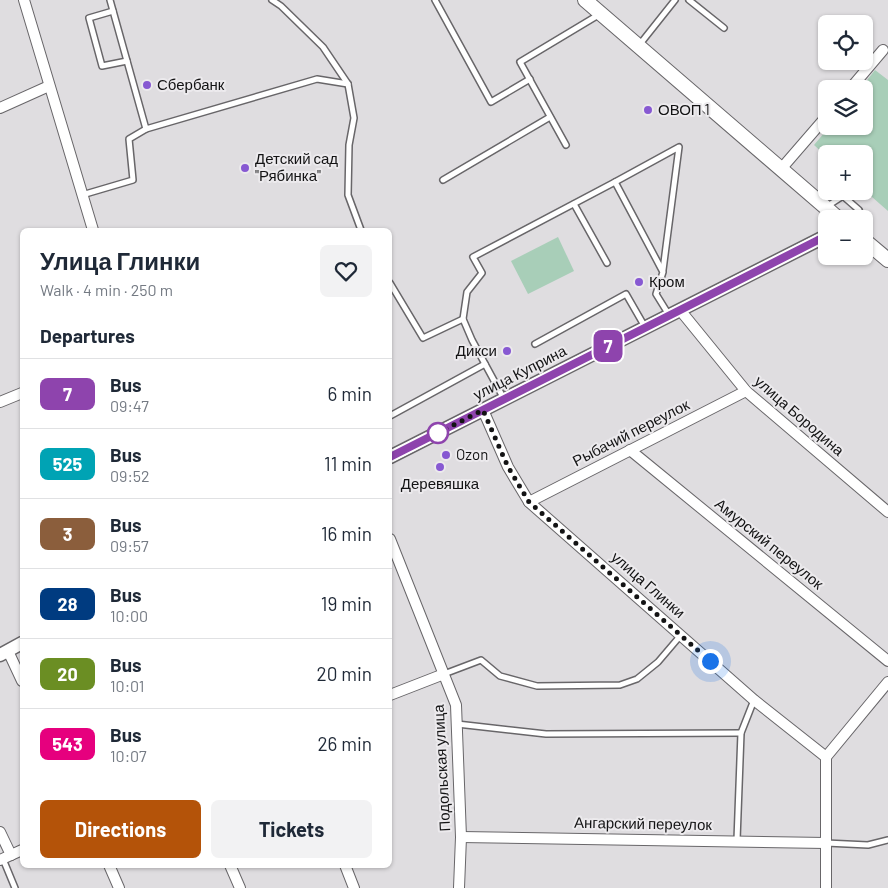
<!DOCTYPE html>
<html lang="en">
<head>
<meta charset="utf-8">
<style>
  :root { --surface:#fff; --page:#f2f2f3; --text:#1f2937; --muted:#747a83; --line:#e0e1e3; --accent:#b45309 }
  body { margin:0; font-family:Barlow,sans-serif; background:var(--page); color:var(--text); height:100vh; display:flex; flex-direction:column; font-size:19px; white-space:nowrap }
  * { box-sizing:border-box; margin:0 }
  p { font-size:16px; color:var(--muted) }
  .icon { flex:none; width:28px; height:28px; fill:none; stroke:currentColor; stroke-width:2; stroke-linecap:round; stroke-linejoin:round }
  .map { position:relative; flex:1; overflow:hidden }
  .drawer { position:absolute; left:20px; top:228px; width:372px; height:640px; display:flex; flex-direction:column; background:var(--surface); border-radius:8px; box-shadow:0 1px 4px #0004 }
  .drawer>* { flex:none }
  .badge { padding:0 10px; border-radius:8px; font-size:18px; line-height:32px }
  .fabs { position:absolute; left:818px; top:15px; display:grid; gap:10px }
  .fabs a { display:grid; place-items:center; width:55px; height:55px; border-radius:8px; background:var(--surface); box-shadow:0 1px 4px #0004; font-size:25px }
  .you { position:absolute; width:25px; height:25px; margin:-12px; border:4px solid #fff; border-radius:50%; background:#1a73e8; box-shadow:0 0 0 8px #1a73e833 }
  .map>.badge { position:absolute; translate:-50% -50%; box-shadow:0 0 0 2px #fff }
  h2 { padding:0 20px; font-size:19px; line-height:45px }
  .round { display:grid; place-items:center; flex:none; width:52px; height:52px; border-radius:8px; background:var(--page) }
  .summary { display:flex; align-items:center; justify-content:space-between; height:85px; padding:0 20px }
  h1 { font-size:24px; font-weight:700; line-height:38px }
  .action { display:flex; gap:10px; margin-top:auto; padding:10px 20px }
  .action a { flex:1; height:58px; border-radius:8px; background:var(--accent); color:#fff; font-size:20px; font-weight:700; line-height:58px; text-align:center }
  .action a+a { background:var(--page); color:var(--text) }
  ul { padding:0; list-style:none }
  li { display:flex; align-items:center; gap:15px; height:70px; padding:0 20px; border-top:1px solid var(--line) }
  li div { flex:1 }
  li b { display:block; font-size:19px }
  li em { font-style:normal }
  li .badge { min-width:55px; font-weight:700; text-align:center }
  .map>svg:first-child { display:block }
  .green { fill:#a8ceb8 }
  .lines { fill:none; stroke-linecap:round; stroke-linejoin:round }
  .service-casing { stroke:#686669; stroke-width:8 }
  .minor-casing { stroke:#686669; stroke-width:12 }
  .tertiary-casing { stroke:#686669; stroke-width:15 }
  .secondary-casing { stroke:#686669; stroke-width:16 }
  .service { stroke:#fff; stroke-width:5 }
  .minor { stroke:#fff; stroke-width:10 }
  .tertiary { stroke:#fff; stroke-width:12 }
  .secondary { stroke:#fff; stroke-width:14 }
  .line-casing { stroke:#fff; stroke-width:11 }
  .line { stroke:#8e44ad; stroke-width:8 }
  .walk { stroke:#131314; stroke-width:5; stroke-dasharray:0 9 }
  .poi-dot { fill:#8759d2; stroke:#eceaed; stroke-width:2 }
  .stop-dot { fill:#fff; stroke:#8e44ad; stroke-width:2.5 }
  .labels { text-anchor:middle; stroke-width:4; stroke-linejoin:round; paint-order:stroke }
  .poi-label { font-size:15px; fill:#131314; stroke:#eceaed; text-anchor:start }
  .street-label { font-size:15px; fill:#131314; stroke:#eceaed }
</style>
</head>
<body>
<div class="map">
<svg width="888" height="888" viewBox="0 0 888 888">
  <rect width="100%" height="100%" fill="#dfdde0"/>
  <g class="green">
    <path d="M875,70L888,80V211L864,190V154H826V156L814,145L830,126H864V89H860Z"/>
    <path d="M558,237L574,271L528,294L511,261Z"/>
  </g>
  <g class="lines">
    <defs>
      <g id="service">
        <path d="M110,0L146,129L317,79L348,84"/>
        <path d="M272,0L281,6L323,47L348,84L354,118L349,145L348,195L361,230"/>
        <path d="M435,0L491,102L530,79"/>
        <path d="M689,0L724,28"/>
        <path d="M113,11L89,18L102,66L127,61"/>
        <path d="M640,44L675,0"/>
        <path d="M566,145L520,62L600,14"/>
        <path d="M443,180L550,117"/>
        <path d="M615,182L679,147L663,270"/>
        <path d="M82,195L133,180L129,139L146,129"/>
        <path d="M574,204L607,263"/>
        <path d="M826,207L843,196L859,210L852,219"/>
        <path d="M390,283L423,338L463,319"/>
        <path d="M535,344L626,294L645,327"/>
        <path d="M504,399L472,340L463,319L467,292L482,273L473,257L615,182L663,272L656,294L669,315"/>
        <path d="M390,416L485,364"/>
        <path d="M444,674L481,660L500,676L537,686L620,685L637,679L658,662L681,635"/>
        <path d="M457,724L546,734L741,733"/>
        <path d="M737,840L741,733L754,700"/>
        <path d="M826,843L868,845L888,840"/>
        <path d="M3,859L15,888"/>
      </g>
      <g id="minor">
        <path d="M24,0L93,230"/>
        <path d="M850,89L883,50"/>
        <path d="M0,108L49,86"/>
        <path d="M781,169L826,117"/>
        <path d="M680,310L746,391L888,512"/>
        <path d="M0,402L22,393"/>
        <path d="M483,410L508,467L529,502L754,700L826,757"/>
        <path d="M630,450L888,661"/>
        <path d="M529,502L746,391"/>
        <path d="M390,539L456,705L461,837L459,888"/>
        <path d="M8,651L22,681"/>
        <path d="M390,695L444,674"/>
        <path d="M0,832L11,855"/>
        <path d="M461,837L826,843"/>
        <path d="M0,860L22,850"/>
        <path d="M109,865L119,888"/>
        <path d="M230,865L240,888"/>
        <path d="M345,865L354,888"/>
        <path d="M826,888V757L888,682"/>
      </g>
      <g id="tertiary">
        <path d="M390,457L826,236"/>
        <path d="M0,655L22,643"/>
      </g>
      <g id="secondary">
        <path d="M585,0L839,219"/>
        <path d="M864,240L888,260"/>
      </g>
    </defs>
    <use href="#service" class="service-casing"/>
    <use href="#minor" class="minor-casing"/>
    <use href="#tertiary" class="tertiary-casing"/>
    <use href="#secondary" class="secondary-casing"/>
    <use href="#service" class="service"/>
    <use href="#minor" class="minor"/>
    <use href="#tertiary" class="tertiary"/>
    <use href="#secondary" class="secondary"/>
  </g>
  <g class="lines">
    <defs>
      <path id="line" d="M390,457L826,236"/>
    </defs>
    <use href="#line" class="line-casing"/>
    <use href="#line" class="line"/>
    <path class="walk" d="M438,433L483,410L508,467L529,502L710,661"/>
  </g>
  <g class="poi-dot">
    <circle cx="147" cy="85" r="5"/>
    <circle cx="648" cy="110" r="5"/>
    <circle cx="245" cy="168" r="5"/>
    <circle cx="639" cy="282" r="5"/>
    <circle cx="507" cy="351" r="5"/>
    <circle cx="446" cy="455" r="5"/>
    <circle cx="440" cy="467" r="5"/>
  </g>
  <circle class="stop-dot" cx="438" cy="433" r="10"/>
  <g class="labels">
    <g class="poi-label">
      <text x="157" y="90">Сбербанк</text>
      <text x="658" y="115">ОВОП 1</text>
      <text x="255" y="164">Детский сад<tspan x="255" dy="17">"Рябинка"</tspan></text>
      <text x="649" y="287">Кром</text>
      <text x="497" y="356" text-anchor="end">Дикси</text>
      <text x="456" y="460">Ozon</text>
      <text x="440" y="489" text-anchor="middle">Деревяшка</text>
    </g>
    <g class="street-label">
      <text transform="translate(520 373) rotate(-27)" y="5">улица Куприна</text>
      <text transform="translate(799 416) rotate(41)" y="5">улица Бородина</text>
      <text transform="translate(631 433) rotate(-27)" y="5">Рыбачий переулок</text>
      <text transform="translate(769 544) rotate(39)" y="5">Амурский переулок</text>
      <text transform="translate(648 585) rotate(41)" y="5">улица Глинки</text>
      <text transform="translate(442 768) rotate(-93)" y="5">Подольская улица</text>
      <text transform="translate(643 824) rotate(1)" y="5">Ангарский переулок</text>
    </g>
  </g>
</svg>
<div class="fabs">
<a><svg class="icon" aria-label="locate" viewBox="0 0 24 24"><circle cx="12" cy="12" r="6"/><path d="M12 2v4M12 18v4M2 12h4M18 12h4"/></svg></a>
<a><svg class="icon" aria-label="layers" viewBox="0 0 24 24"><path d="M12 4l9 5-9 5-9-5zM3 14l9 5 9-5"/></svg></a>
<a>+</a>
<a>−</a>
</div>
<div class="you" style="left:710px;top:661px"></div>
<b class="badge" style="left:608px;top:346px;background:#8e44ad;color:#fff">7</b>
<section class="drawer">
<div class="summary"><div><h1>Улица Глинки</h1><p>Walk · 4 min · 250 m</p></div><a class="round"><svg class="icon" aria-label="heart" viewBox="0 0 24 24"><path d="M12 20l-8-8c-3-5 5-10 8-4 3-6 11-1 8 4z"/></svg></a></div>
<h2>Departures</h2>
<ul>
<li><span class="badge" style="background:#8e44ad;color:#fff">7</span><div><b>Bus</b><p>09:47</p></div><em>6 min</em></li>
<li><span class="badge" style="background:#00a3b4;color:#fff">525</span><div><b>Bus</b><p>09:52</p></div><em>11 min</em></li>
<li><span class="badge" style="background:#8b5e3c;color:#fff">3</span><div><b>Bus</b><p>09:57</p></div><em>16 min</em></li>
<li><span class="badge" style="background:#003b80;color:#fff">28</span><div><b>Bus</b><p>10:00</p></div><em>19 min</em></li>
<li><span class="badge" style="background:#6b8e23;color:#fff">20</span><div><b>Bus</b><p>10:01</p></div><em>20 min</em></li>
<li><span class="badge" style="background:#e6007e;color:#fff">543</span><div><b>Bus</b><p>10:07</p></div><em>26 min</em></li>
</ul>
<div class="action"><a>Directions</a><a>Tickets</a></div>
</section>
</div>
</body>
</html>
